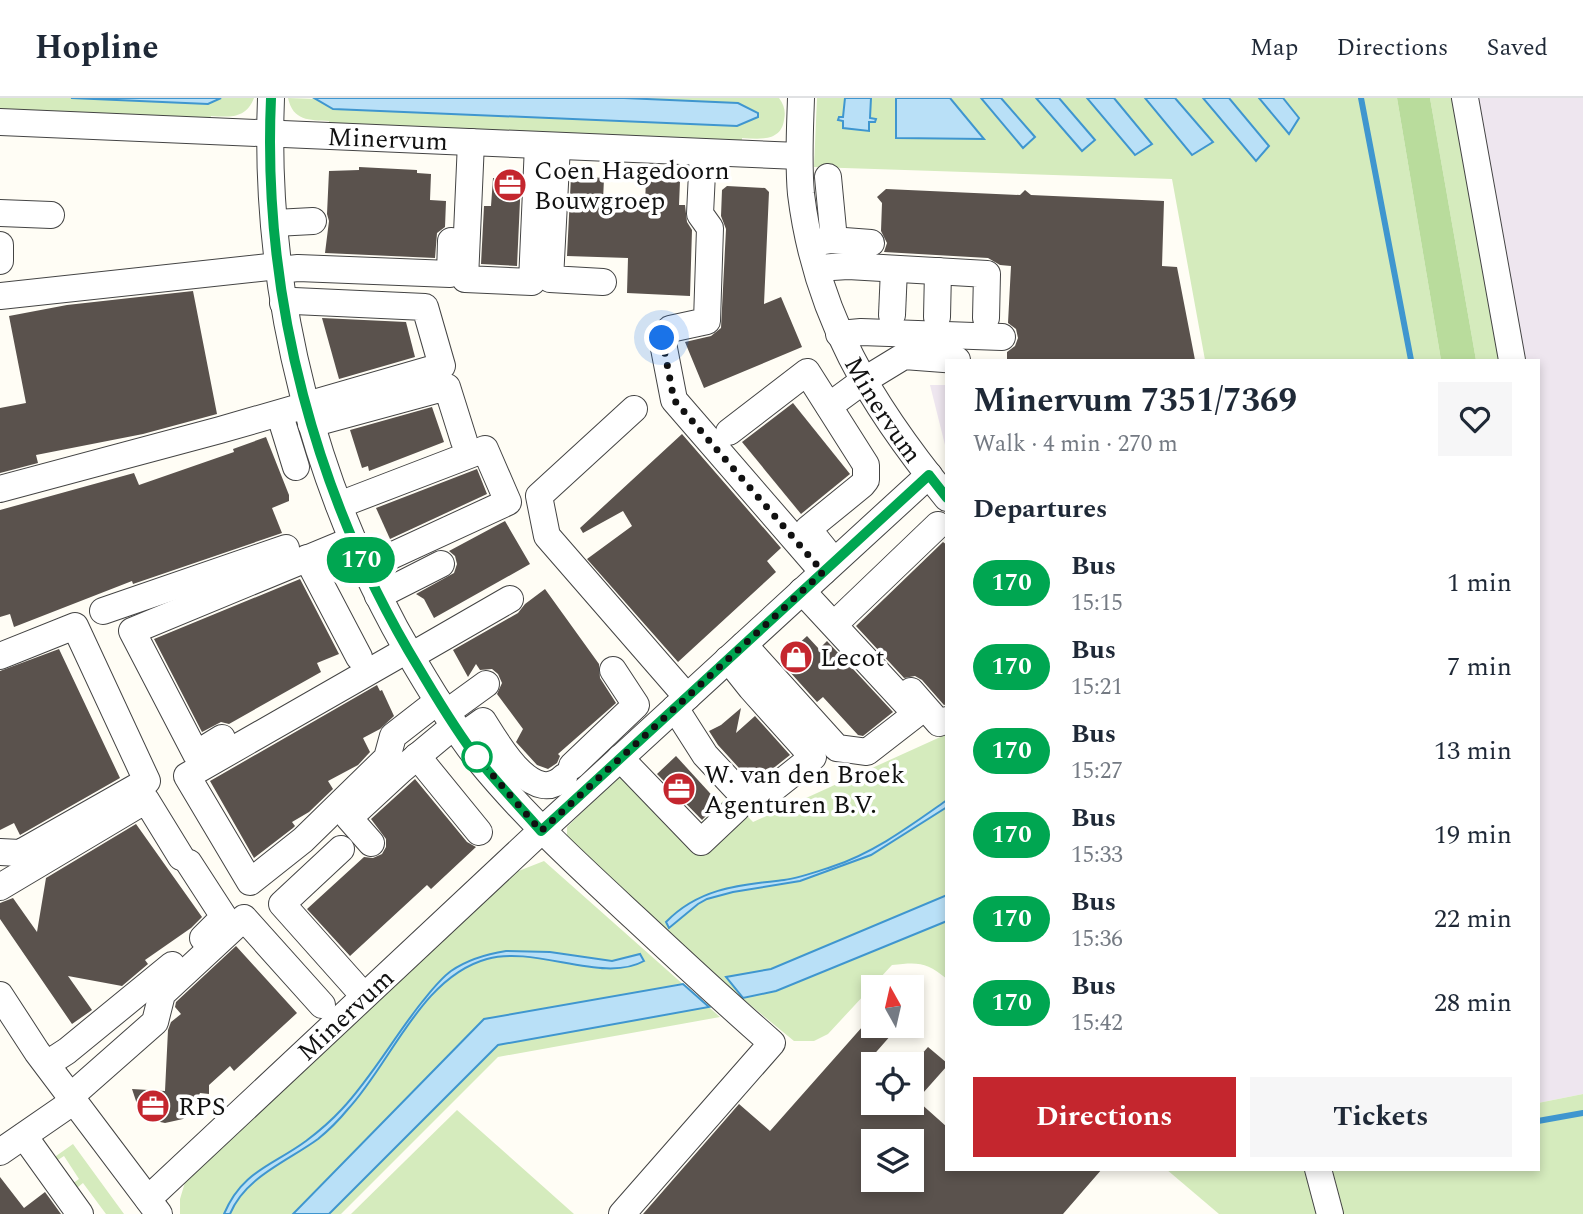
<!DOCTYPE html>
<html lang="en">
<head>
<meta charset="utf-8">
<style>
  :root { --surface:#fff; --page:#f6f6f7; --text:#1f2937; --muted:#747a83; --line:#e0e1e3; --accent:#c4262e }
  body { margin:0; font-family:Spectral,serif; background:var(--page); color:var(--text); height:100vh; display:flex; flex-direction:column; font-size:26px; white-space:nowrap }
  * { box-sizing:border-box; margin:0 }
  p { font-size:23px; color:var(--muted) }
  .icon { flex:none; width:38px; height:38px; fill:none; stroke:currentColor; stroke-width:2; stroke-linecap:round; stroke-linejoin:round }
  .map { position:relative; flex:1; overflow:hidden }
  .drawer { position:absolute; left:945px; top:261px; width:595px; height:812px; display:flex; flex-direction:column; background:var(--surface); border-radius:0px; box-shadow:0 4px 10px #0003 }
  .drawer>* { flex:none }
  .badge { padding:0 14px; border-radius:23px; font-size:24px; line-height:46px }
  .needle { width:46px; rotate:352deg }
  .tools { position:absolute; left:861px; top:877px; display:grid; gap:14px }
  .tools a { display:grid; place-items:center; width:63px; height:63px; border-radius:0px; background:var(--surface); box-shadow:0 4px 10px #0003; font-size:35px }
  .you { position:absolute; width:35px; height:35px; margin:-18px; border:5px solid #fff; border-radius:50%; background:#1a73e8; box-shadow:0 0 0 10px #1a73e833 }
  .map>.badge { position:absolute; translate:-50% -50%; box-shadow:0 0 0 4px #fff }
  h2 { padding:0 28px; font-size:26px; line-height:63px }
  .round { display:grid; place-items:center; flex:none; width:74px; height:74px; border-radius:0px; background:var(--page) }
  .overview { display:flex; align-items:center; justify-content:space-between; height:119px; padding:0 28px }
  h1 { font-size:33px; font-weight:700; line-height:52px }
  .primary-button { display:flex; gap:14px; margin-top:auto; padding:14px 28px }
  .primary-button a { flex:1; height:80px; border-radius:0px; background:var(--accent); color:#fff; font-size:28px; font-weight:700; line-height:80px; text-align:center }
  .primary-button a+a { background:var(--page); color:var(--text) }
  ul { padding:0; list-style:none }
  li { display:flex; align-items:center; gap:21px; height:84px; padding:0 28px }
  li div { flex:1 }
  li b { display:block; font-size:26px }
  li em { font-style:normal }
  li .badge { min-width:77px; font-weight:700; text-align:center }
  header { display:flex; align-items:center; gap:42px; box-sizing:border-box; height:98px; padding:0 35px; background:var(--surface); border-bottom:2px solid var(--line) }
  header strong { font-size:33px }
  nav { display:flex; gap:38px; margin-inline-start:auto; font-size:24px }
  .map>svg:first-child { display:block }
  .industrial { fill:#eee6ef }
  .green { fill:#d5ebbd }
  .forest { fill:#b9dc9c }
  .water { fill:#b9e0f7; stroke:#3f96cf; stroke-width:2 }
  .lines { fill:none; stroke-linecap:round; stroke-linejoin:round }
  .stream { stroke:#3f96cf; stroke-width:6 }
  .building { fill:#5a524d; fill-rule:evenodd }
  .minor-casing { stroke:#444; stroke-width:28 }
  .minor { stroke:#fff; stroke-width:26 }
  .line-casing { stroke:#fff; stroke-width:16 }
  .line { stroke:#00a651; stroke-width:10 }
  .walk { stroke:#111; stroke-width:7; stroke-dasharray:0 12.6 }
  .stop-dot { fill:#fff; stroke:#00a651; stroke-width:3.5 }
  .labels { text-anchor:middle; stroke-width:7; stroke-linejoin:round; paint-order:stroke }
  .street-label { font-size:26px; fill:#111; stroke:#fff }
  .poi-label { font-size:26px; fill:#111; stroke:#fff; text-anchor:start }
</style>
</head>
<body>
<header>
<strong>Hopline</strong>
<nav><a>Map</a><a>Directions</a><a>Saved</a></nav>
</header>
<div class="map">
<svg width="1583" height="1116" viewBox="0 0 1583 1116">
  <rect width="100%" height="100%" fill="#fffdf5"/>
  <g class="industrial">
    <path d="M1454,0H1583V996L1538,1005V262H1501Z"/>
    <path d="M930,287H947V355Z"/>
  </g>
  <g class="green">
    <path d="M0,0H71L208,6L221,0H254C246,21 230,19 211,18L210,24L0,16Z"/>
    <path d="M288,0L317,1L333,11L737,28L753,19V15L738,5L624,0H779C784,7 786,13 784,22C781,44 759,41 742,40V46L329,30V23C309,22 293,23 288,0Z"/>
    <path d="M817,0H845L843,19L839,22L869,32V24L875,21H869L871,0H1397L1441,262H1205L1172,81L814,69Z"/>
    <path d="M1430,0H1455L1501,262H1476Z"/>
    <path d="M947,636V881C926,864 919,864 892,867L828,936L814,943H794L687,855L567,740V729L623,674L686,739L728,698L753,724Z"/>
    <path d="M544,763L720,919L498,959L341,1116H180V1101L186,1081L516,774Z"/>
    <path d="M1583,996V1116H1339L1327,1071H1538V1005Z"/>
    <path d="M457,1012L574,1116H351Z"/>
    <path d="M73,1046L124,1116H106L83,1085L73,1093L69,1088L79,1081L64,1058L50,1067L49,1063Z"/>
    <path d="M1166,1071H1310L1320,1116H1219Z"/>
  </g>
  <path class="forest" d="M1397,0H1430L1476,262H1441Z"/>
  <g class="water">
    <path d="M71,0H221L208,6Z"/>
    <path d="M314,0H624L738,5L758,15V19L737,28L333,11Z"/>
    <path d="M845,0H871L870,20L876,21L875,24H869V33L843,30V23L838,22L839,19H843Z"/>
    <path d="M896,0H950L984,41L896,40Z"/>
    <path d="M981,0H1001L1035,39L1023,50Z"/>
    <path d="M1036,0H1059L1095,42L1082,53Z"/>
    <path d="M1087,0H1114L1152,46L1135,57Z"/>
    <path d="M1145,0H1175L1213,44L1192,57Z"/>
    <path d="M1203,0H1229L1269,48L1256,63Z"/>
    <path d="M1259,0H1283L1299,20L1289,36Z"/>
    <path d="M947,702V709L871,757L800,783L733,794L707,801L698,806L669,830L666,824C699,790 739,787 784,782C800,780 816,774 831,769C874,755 910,728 947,702Z"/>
    <path d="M947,797V823L776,893L743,900L726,879L771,871Z"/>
    <path d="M506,853L550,854L612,863L640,856L644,863C603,886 535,847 487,861C421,879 391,965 348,1011C339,1022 329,1032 318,1041C288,1063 245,1079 230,1116H224C242,1073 272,1068 306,1043C318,1034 331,1023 342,1011C372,979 394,939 422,904C431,893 440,881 451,873C467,862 487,856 506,853Z"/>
    <path d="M683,886L709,909L498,947L329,1116H293L484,921Z"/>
  </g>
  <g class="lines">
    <g class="stream">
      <path d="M1361,0L1411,262"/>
      <path d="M1538,1023L1583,1015"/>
    </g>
  </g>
  <g class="building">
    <path d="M359,69L417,72V75L431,76L430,102L446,103L445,129L437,135L435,160L325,155L329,123L327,116L329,73L359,72Z"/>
    <path d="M510,74L521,81L517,168L481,166L484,108H491L493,80L502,81Z"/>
    <path d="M571,78L604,80L603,103L645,105L646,82L680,83L679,107H685L687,124L692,132L690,198L627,195L628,160L567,158Z"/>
    <path d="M727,88L765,90L769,94L764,206L781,199L802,249L704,290L685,244L711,238L721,230L726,131L721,118L722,92Z"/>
    <path d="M886,91L1020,97L1025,92L1031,97L1164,103L1162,168L1177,169L1195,262H1007V254L1015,248L1018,240L1016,231L1008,225L1011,168L1000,167L988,160L884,154L887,145L881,133L882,105L877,99Z"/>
    <path d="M193,193L217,316L143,336L36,357L38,365L0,375V310L26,305L9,218L67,207Z"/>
    <path d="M322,220L406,224L415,259L339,281Z"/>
    <path d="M793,305L850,376L801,416L742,344Z"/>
    <path d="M432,309L444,344L369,373L368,368L362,370L350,332Z"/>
    <path d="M682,336L781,450L767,463L776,474L678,564L587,461L632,428L623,413L583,435L580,430Z"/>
    <path d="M266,339L289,397V403L272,410L282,435L133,486L132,483L14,529L10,516L0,519V412L134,375L139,387L234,354L233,351Z"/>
    <path d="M477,371L487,396L390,441L376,410Z"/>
    <path d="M505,423L530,466L434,520L424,501L416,496L454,475L457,466L455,458L449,453Z"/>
    <path d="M943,444L947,447V606L944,607L922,582L915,578L904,580L856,528Z"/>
    <path d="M300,481L339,556L317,565L321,574L229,626L221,624L202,634L154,541Z"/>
    <path d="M545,491L599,566L600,580L616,605L558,656L560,658L557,665L548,671L537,667L516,644L523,631L497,596L502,585L498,576L492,571L480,572L476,566L468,579L453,552L518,515L525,506Z"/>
    <path d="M807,538L819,551L827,543L893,614L863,638L858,637L823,599L817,604L780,563Z"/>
    <path d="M59,551L120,680L20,737L14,725L0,732V573Z"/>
    <path d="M377,587L380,593L382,592L394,618L380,631L363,640L370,654L358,667L328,683L333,691L309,714L292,724L295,728L293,730L254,760L210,683Z"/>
    <path d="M741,610L736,635L755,618L790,657L766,676L750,682L718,647L709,633L721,627Z"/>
    <path d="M676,658L719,705L702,722L657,676Z"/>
    <path d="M415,681L467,744L476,749L431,791L427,787L350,858L307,811L364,759L373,760L382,756L386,749V741L371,721Z"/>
    <path d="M136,726L202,819L191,830L145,862L148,866L122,888L68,878L92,912L72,926L0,821V805L13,800L37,834L46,780Z"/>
    <path d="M236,848L297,915L234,973L230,968L209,987V996L200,995L192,1012L183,1021L165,1025L151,1022L138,1009L132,991L165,993L168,932L171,924L181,916L175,909L176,904Z"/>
    <path d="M863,928H899L870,961L873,964V1004H912V967L928,949L947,965V968L915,1004H919L947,1029V1071H1102L1063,1116H643L739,1006L770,1033ZM873,1043H912V1082H873Z"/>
    <path d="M0,1079L24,1110L45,1094L61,1116H0Z"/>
  </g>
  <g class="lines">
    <defs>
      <g id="minor">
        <path d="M271,0C263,198 315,397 416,567C435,599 455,632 478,661C525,719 580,769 635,820C680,862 725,904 772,945L622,1116"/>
        <path id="s1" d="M801,0C800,32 798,64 801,96C816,218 871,307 947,400"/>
        <path d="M1465,0L1512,262"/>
        <path id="s2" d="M0,24L799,58"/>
        <path d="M471,44L465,181L532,184L538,47"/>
        <path d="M557,48L550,181L603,184"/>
        <path d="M703,54L700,116L710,130L707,223L670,231L662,240L674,302L823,474"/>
        <path d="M828,79L834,142"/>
        <path d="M0,115L51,117"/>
        <path d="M275,125L313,123"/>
        <path d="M819,144L831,142L871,145"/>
        <path d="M0,147V163"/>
        <path d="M817,170L848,168L987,176L986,220"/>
        <path d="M279,172L298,170L450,176L451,143"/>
        <path d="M0,198L278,168"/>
        <path d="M892,217L894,171"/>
        <path d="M937,219L938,173"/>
        <path d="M839,236L861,234L1002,239"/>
        <path d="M829,308L863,283L904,258L957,262"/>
        <path d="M634,311L539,398L547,438L687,599"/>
        <path d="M311,326L447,289L464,343"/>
        <path d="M283,327L296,369"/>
        <path d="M729,334L807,274L866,367V382L862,387L808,431L829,457"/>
        <path d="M0,391L220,332L442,268L425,209L294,203L283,205"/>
        <path d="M339,407L485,351L508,404L365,470"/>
        <path d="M307,460L359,559"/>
        <path d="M378,498L441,466"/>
        <path d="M103,513L286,450"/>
        <path d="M843,518L938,427"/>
        <path d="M744,547L837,650L867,654L916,616L802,493"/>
        <path d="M407,552L187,678L250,784L303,742L387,660L393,638L438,603"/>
        <path d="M0,558L75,528L147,683L20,755L0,754"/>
        <path d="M411,558L510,501"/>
        <path d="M911,593L939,625L947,622"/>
        <path d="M675,610L705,657L746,701L774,690L813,659L751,590L728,561"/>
        <path d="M446,615L486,586"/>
        <path d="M462,638L483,623C497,645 533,710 564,679"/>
        <path d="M222,640L196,656L132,533L352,442"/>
        <path d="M417,658L479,734"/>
        <path d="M620,660L701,744L737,710"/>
        <path d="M572,668L636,607L613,572"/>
        <path d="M371,745L349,720L401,672L455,627"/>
        <path d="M341,751L282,806L364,898"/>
        <path d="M189,765L224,819L203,840"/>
        <path d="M0,789L146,702L181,759"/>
        <path d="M0,897L37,954L159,1116"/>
        <path d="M47,966L67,953L172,867"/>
        <path d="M71,998L155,924L162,896L244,820L322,907"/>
        <path d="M24,1038L80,1116"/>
        <path d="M0,1054L74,1003"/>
        <path d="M1318,1071L1330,1116"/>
        <path id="s3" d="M148,1101L541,733L929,377"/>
      </g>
    </defs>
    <use href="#minor" class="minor-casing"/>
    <use href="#minor" class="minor"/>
  </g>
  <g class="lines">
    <defs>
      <path id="line" d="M271,0C262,200 316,402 420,572C438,602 456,633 478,661C498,686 520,709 541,733L929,377L947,400"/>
    </defs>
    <use href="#line" class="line-casing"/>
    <use href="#line" class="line"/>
    <path class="walk" d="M477,659L541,733L823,474L674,302L662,240"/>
  </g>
  <defs>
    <symbol id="office-disc" viewBox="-11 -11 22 22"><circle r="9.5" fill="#c4262e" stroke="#fff"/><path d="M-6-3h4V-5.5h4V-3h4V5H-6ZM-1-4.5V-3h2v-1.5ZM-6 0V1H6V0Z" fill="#fff"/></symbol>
    <symbol id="shop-disc" viewBox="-11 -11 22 22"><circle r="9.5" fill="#c4262e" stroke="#fff"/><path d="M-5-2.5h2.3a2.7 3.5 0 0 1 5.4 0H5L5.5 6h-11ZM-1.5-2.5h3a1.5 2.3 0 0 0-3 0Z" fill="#fff"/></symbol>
  </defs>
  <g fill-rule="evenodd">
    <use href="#office-disc" x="491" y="68" width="38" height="38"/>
    <use href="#shop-disc" x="777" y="540" width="38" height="38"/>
    <use href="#office-disc" x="660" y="672" width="38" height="38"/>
    <use href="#office-disc" x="134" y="989" width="38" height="38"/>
  </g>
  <circle class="stop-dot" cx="477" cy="659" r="14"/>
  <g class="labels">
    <g class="street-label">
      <text dy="9" stroke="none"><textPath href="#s2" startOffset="388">Minervum</textPath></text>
      <text dy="9" stroke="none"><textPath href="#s1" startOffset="329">Minervum</textPath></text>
      <text dy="9" stroke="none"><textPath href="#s3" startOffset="270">Minervum</textPath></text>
    </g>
    <g class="poi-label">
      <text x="534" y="81">Coen Hagedoorn<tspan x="534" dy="30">Bouwgroep</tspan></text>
      <text x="820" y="568">Lecot</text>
      <text x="704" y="685">W. van den Broek<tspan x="704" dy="30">Agenturen B.V.</tspan></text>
      <text x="178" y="1017">RPS</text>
    </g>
  </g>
</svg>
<div class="tools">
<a><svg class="needle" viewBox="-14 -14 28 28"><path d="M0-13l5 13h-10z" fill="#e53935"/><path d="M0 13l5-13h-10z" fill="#747a83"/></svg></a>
<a><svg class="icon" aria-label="locate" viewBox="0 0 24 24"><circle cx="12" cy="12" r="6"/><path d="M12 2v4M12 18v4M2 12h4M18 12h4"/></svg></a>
<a><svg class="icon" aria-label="layers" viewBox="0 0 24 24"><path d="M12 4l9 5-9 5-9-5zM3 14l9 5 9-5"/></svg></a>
</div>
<div class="you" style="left:662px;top:240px"></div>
<b class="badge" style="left:361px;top:462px;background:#00a651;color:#fff">170</b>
<section class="drawer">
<div class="overview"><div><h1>Minervum 7351/7369</h1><p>Walk · 4 min · 270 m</p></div><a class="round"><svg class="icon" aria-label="heart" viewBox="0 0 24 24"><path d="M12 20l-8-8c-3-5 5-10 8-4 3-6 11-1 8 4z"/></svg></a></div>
<h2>Departures</h2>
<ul>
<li><span class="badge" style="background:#00a651;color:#fff">170</span><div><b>Bus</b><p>15:15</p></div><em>1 min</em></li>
<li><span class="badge" style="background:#00a651;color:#fff">170</span><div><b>Bus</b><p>15:21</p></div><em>7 min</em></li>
<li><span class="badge" style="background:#00a651;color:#fff">170</span><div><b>Bus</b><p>15:27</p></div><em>13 min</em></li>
<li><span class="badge" style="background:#00a651;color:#fff">170</span><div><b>Bus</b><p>15:33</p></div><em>19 min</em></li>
<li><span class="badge" style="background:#00a651;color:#fff">170</span><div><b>Bus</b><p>15:36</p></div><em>22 min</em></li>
<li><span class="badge" style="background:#00a651;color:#fff">170</span><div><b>Bus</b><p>15:42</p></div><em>28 min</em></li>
</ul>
<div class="primary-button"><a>Directions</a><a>Tickets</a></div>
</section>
</div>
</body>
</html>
